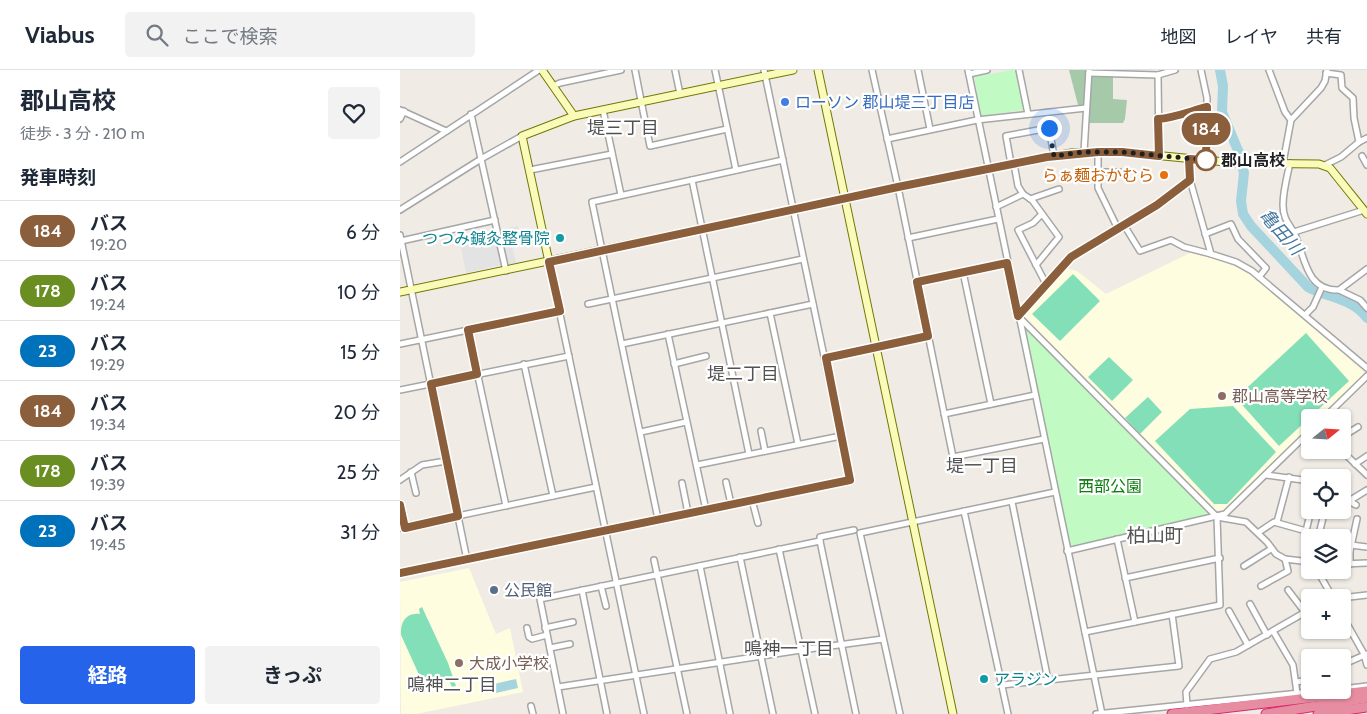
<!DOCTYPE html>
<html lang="ja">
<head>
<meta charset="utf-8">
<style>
  :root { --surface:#fff; --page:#f2f2f3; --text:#1f2937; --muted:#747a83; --line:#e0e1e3; --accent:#2563eb }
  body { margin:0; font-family:Cabin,"Noto Sans JP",sans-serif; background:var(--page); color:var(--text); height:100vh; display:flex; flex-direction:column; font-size:19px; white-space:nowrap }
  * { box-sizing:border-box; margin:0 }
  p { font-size:16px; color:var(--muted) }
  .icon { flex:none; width:28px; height:28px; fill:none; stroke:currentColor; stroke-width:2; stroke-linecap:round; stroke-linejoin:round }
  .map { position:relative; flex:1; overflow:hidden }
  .panel { display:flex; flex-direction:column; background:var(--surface); width:400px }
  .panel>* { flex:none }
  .badge { padding:0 10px; border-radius:16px; font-size:18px; line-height:32px }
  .needle { width:32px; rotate:72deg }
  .fabs { position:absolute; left:901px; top:339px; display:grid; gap:10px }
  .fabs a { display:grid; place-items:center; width:50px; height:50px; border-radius:5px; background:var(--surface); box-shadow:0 1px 4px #0004; font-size:25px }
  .you { position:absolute; width:25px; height:25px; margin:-12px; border:4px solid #fff; border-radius:50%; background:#1a73e8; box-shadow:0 0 0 8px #1a73e833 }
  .map>.badge { position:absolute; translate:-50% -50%; box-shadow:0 0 0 2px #fff }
  h2 { padding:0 20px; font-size:19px; line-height:45px }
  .round { display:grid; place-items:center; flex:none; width:52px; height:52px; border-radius:5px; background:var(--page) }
  .overview { display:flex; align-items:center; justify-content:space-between; height:85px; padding:0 20px }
  h1 { font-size:24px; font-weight:700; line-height:38px }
  .primary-button { display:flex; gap:10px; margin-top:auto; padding:10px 20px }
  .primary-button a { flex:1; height:58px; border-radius:5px; background:var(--accent); color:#fff; font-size:20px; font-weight:700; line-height:58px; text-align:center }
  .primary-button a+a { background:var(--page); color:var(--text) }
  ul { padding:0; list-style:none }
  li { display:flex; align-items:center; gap:15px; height:60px; padding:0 20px; border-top:1px solid var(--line) }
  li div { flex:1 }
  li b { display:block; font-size:19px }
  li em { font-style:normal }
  li .badge { min-width:55px; font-weight:700; text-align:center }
  header { display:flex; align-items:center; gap:30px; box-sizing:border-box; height:70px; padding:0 25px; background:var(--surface); border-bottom:1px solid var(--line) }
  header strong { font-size:24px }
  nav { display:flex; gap:28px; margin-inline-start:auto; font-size:18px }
  .search { width:350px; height:45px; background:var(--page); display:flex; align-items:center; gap:12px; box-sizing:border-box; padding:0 18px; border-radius:5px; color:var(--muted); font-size:19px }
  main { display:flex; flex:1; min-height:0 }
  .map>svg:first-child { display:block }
  .education { fill:#fffddf }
  .cemetery { fill:#a6c9aa }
  .park { fill:#c2fac4 }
  .pitch { fill:#83dfb7 }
  .parking { fill:#e3e3e3 }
  .water { fill:#a5d4de }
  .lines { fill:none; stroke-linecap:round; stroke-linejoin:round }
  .river { stroke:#a5d4de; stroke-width:10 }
  .street-casing { stroke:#a6a6a6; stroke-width:8 }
  .secondary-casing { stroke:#717804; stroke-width:9 }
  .highway-casing { stroke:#dc246c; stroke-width:11 }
  .street { stroke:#fff; stroke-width:5 }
  .secondary { stroke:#fafab9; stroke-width:7 }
  .highway { stroke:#e78da2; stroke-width:9 }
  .line-casing { stroke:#fff; stroke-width:11 }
  .line { stroke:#8b5e3c; stroke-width:8 }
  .walk { stroke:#1f1f1f; stroke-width:5; stroke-dasharray:0 9 }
  .shop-dot { fill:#3f7fe0; stroke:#fff; stroke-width:2 }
  .stop-dot { fill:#fff; stroke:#8b5e3c; stroke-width:2.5 }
  .food-dot { fill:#e8710a; stroke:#fff; stroke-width:2 }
  .culture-dot { fill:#0f9aa8; stroke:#fff; stroke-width:2 }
  .education-dot { fill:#8d6e63; stroke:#fff; stroke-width:2 }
  .service-dot { fill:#5c6f8a; stroke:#fff; stroke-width:2 }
  .labels { text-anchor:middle; stroke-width:4.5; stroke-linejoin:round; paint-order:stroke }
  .shop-label { font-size:16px; fill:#366cbe; stroke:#fff; text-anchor:start }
  .stop-label { font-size:16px; font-weight:bold; fill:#1f1f1f; stroke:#fff; text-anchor:start }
  .food-label { font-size:16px; fill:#c56008; stroke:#fff; text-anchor:end }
  .culture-label { font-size:16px; fill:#0d838f; stroke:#fff; text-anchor:end }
  .education-label { font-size:16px; fill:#785e54; stroke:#fff; text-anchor:start }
  .park-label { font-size:16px; fill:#0b7f0f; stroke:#fff }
  .service-label { font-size:16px; fill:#4e5e75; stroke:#fff; text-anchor:start }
  .neighbourhood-label { font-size:18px; fill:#525252; stroke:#fff }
  .water-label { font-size:18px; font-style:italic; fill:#4477a0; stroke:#fff }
  .quarter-label { font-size:19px; fill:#525252; stroke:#fff }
</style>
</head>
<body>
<header>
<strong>Viabus</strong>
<div class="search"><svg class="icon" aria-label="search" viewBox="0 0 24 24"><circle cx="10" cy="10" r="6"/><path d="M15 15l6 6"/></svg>ここで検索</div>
<nav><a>地図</a><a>レイヤ</a><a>共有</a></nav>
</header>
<main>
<section class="panel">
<div class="overview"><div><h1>郡山高校</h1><p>徒歩 · 3 分 · 210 m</p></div><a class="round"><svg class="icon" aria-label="heart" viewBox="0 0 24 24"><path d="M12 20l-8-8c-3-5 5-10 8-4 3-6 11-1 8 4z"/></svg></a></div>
<h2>発車時刻</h2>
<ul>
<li><span class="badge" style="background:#8b5e3c;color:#fff">184</span><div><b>バス</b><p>19:20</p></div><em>6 分</em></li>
<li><span class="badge" style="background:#6b8e23;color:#fff">178</span><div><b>バス</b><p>19:24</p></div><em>10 分</em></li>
<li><span class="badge" style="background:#0072bc;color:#fff">23</span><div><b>バス</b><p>19:29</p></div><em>15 分</em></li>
<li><span class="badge" style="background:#8b5e3c;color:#fff">184</span><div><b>バス</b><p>19:34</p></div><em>20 分</em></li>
<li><span class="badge" style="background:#6b8e23;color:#fff">178</span><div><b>バス</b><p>19:39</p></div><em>25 分</em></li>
<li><span class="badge" style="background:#0072bc;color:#fff">23</span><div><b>バス</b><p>19:45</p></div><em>31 分</em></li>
</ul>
<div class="primary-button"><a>経路</a><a>きっぷ</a></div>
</section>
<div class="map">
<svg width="967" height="644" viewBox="0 0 967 644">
  <rect width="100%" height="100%" fill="#f0ece5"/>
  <g class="education">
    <path d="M794,181L847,201L963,301L965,304L920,347L910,348V358L825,441L814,440L624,246L625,244L665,198L677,201L706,224Z"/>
    <path d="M69,498L96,564L110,558L123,622L16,644H1L0,512Z"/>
  </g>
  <g class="cemetery">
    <path d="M669,0H686L685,33L683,35H678Z"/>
    <path d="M693,4L713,5V29L727,30L725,49L723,53H687L691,6Z"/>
  </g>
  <g class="park">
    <path d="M611,0H616L624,40L581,46L574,7Z"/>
    <path d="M623,255L813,446L669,478Z"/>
  </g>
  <g class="pitch">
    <path d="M673,204L700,231L660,271L632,244Z"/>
    <path d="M906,263L949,311L879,376L836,328Z"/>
    <path d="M709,287L733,310L712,331L688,307Z"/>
    <path d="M748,327L762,342L740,364L725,348Z"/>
    <path d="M833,336L876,382L827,434H814L755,371L790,339Z"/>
    <path d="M22,537L48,593L56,616L52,617L47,606C40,615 31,617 21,609L1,565C0,551 7,542 20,544L19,539Z"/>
  </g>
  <g class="parking">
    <path d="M118,156L120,168L111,171L116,193L106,195L99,160Z"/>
    <path d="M64,162L67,172L95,166L101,195L66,203L58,163Z"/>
  </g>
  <path class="water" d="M116,609L118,618L96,623L94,614Z"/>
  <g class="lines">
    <path class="river" d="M820,0L823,16L822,42L839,83L844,103L841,131L843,144L851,156L908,217C928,228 953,228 967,248"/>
    <defs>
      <g id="street">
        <path d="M235,0L250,76L327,59"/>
        <path d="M275,0L280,24"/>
        <path d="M315,0L336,100"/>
        <path d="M472,0L498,117L553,387L644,369"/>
        <path d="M518,0L530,59"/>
        <path d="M568,0L702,644"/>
        <path d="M619,0L628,44"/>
        <path d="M801,0L807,28L806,90"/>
        <path d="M869,0L885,42L891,50"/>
        <path d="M689,3L758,5L775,0"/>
        <path d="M926,3L941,5L942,18L953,28L954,48L959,72"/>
        <path d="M569,4L587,0"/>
        <path d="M758,5L759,86"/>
        <path d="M153,16L160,13L221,0"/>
        <path d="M0,40L46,61"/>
        <path d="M203,40L221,125"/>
        <path d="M71,44L106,201"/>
        <path d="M0,49L4,41"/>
        <path d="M758,49C773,48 792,41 807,37"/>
        <path d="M487,69L577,50L686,38"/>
        <path d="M684,82L689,0"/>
        <path d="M698,82V118L718,159"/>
        <path d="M962,86L967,95"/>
        <path d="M789,89L790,110L811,184L836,192L852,201L967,298"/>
        <path d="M0,92L139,0"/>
        <path d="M883,93L891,50L921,18L925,11L927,0"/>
        <path d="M890,93C887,107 883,121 883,135C883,151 891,155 896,167C905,189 907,221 939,220L967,199"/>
        <path d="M611,94L606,66L649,58L654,86"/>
        <path d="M614,94L618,116L623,124L632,130L659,167L636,195"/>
        <path d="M925,95L941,87L959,72L967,68"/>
        <path d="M130,100L212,84"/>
        <path d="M698,102H720"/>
        <path d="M292,110L349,384"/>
        <path d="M630,129L659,119"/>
        <path d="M596,137L623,124"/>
        <path d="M0,140L81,89L122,66"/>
        <path d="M642,144L633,153L618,160L646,214"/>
        <path d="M724,155L740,181L771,170L784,177L811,184"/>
        <path d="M894,162L964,140"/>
        <path d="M805,164L831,154L838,169L866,198L859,207"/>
        <path d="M0,165L67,490"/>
        <path d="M508,168L598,149"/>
        <path d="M1,171L95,150"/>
        <path d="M149,192L244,644"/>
        <path d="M563,202L591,334"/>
        <path d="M517,212L607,193"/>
        <path d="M939,220L960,230L967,238"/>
        <path d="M188,234L403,189"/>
        <path d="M370,243L398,374"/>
        <path d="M905,245L913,237L922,217"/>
        <path d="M618,246L817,447L846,452L867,472L876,484L885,489L910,492"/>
        <path d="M618,246L671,187L757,135L790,110"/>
        <path d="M68,260L106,436"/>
        <path d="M268,264L306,440"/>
        <path d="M0,274L160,241"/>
        <path d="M222,274L413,234"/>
        <path d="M425,289L528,266"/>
        <path d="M124,294L153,426"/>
        <path d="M274,294L306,286"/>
        <path d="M0,320L169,286"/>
        <path d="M544,344L635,325"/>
        <path d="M924,348L967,306"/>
        <path d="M361,361L365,381"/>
        <path d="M241,362L286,352"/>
        <path d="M942,367L958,357"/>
        <path d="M941,380L967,405"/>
        <path d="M955,394L967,386"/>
        <path d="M297,395L441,366"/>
        <path d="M11,402L16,423"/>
        <path d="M866,405L910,411"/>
        <path d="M0,410L22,395L46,391"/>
        <path d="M326,412L331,434"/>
        <path d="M282,413L288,443"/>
        <path d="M942,426L949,431L967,420"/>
        <path d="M352,430L358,453"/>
        <path d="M949,431L956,435"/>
        <path d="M612,432L648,610"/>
        <path d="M0,435L5,457"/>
        <path d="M564,441L608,644"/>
        <path d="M258,449L192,132L383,90"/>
        <path d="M877,452L889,407"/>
        <path d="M0,458L196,417"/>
        <path d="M906,461L911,440"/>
        <path d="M859,462L874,452L906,461L914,468"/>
        <path d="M918,468L925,440"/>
        <path d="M717,469L735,552"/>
        <path d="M420,471V467L454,460"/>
        <path d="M951,475L967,477"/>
        <path d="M379,479L415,644"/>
        <path d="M942,479L950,481V494"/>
        <path d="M667,481L825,444L910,361"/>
        <path d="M950,481L957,449"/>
        <path d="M340,487L373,644"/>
        <path d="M254,490L287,644"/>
        <path d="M942,494L967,493"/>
        <path d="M300,496L330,644"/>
        <path d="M844,496L871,479"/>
        <path d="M917,500L933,528"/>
        <path d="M0,503L450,410L364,0"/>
        <path d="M725,508L820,488"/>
        <path d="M201,516L206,536"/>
        <path d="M861,516L888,501L885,489"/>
        <path d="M182,520L207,644"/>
        <path d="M888,520L904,541L910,540"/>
        <path d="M941,528L967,525"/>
        <path d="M850,534L867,565"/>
        <path d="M829,541L848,575"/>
        <path d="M942,545L964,584L967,595"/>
        <path d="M127,558L129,567L132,569L147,565"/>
        <path d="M145,558L173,552"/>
        <path d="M873,561L893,595L897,623"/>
        <path d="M685,562L820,535L817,447"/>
        <path d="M150,578L170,574"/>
        <path d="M942,595L967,584"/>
        <path d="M896,612L910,610"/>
        <path d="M602,615L779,596L772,544"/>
        <path d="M158,617L401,580L483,569"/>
        <path d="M942,619L967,616"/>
        <path d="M787,635L786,622L810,589L836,582L902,544L904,541"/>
        <path d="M131,636L133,644"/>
        <path d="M163,644L140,529L420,471L456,644"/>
        <path d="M500,644L460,463L655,422"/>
        <path d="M696,644L929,620"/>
      </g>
      <g id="secondary">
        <path d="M142,0L174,46"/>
        <path d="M418,0L553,644"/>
        <path d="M149,192L122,66L174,46L393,0"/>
        <path d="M0,222L588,99L671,83L698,82H722L836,93L919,94L930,98L967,144"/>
      </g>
      <g id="highway">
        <path d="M772,644L967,621"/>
        <path d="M866,644L967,628"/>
        <path d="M918,644L967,637"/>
      </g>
    </defs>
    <use href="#street" class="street-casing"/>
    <use href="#secondary" class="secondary-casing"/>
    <use href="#highway" class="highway-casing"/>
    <use href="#street" class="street"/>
    <use href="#secondary" class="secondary"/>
    <use href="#highway" class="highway"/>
  </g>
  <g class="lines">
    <defs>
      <path id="line" d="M0,435L5,458L58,446L31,314L77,304L68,260L160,241L149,192L498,117L647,87L698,82H722L759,86L758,49C774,48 791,41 807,37L806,90L789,89L790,110L757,135L671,187L618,246L607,193L517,212L528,266L426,288L450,410L0,503"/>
    </defs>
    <use href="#line" class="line-casing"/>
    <use href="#line" class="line"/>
    <path class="walk" d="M649,58L654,86L684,82H722L806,90"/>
  </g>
  <circle class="shop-dot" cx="385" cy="32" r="5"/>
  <circle class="stop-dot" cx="806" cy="90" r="10"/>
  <circle class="food-dot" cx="764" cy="105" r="5"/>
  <g class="culture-dot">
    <circle cx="160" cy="168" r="5"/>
    <circle cx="584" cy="609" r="5"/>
  </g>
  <g class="education-dot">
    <circle cx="822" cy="326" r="5"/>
    <circle cx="59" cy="593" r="5"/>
  </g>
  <circle class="service-dot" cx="94" cy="520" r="5"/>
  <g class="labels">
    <g class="shop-label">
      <text x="395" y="38">ローソン 郡山堤三丁目店</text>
    </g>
    <g class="stop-label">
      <text x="821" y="96">郡山高校</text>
    </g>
    <g class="food-label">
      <text x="754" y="111">らぁ麺おかむら</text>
    </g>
    <g class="culture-label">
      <text x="150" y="174">つつみ鍼灸整骨院</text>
      <text x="594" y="615" text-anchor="start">アラジン</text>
    </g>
    <g class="education-label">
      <text x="832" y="332">郡山高等学校</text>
      <text x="69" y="599">大成小学校</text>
    </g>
    <g class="park-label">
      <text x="710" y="422">西部公園</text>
    </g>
    <g class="service-label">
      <text x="104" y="526">公民館</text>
    </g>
    <g class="neighbourhood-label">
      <text x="223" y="64">堤三丁目</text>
      <text x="343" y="310">堤二丁目</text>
      <text x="582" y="402">堤一丁目</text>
      <text x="389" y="585">鳴神一丁目</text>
      <text x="52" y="621">鳴神二丁目</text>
    </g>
    <g class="water-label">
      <text transform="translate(881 162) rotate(49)" y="6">亀田川</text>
    </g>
    <g class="quarter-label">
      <text x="755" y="472">柏山町</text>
    </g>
  </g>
</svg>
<div class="fabs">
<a><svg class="needle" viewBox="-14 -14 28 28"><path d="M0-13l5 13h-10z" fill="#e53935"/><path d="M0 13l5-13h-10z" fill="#747a83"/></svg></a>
<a><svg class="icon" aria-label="locate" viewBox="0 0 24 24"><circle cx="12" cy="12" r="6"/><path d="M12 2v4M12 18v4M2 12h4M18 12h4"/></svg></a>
<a><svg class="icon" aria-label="layers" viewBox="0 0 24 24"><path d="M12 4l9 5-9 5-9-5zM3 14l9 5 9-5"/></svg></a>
<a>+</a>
<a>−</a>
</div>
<div class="you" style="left:649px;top:58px"></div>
<b class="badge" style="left:806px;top:59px;background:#8b5e3c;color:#fff">184</b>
</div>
</main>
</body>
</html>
